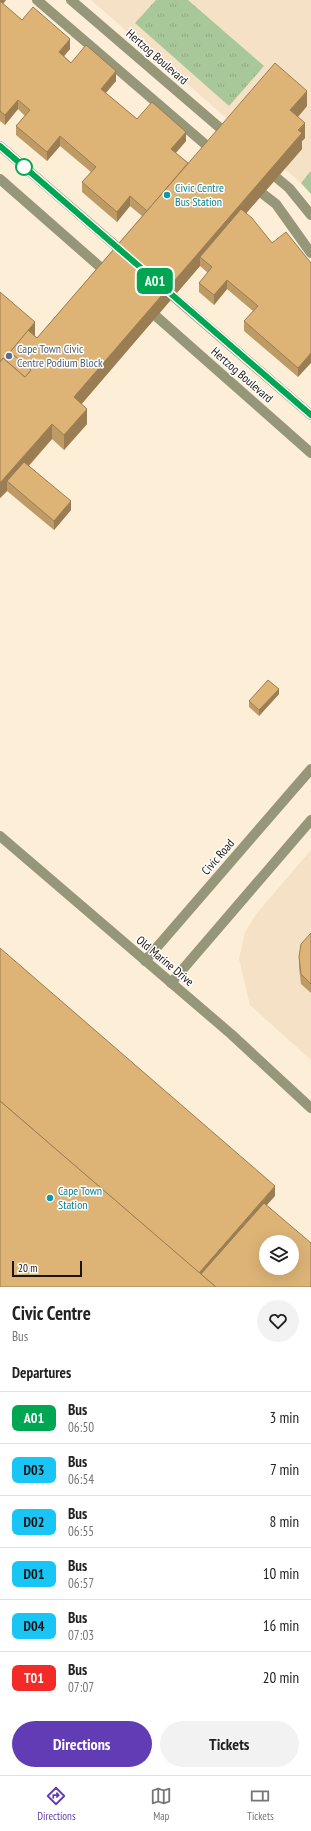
<!DOCTYPE html>
<html lang="en">
<head>
<meta charset="utf-8">
<style>
  :root { --surface:#fff; --page:#f2f2f2; --text:#222; --muted:#767676; --line:#e0e0e0; --accent:#613cb4 }
  body { margin:0; font-family:"PT Sans Narrow",sans-serif; background:var(--page); color:var(--text); height:100vh; display:flex; flex-direction:column; font-size:15px; white-space:nowrap }
  * { box-sizing:border-box; margin:0 }
  p { font-size:13px; color:var(--muted) }
  .icon { flex:none; width:22px; height:22px; fill:none; stroke:currentColor; stroke-width:2; stroke-linecap:round; stroke-linejoin:round }
  .map { position:relative; height:1287px; overflow:hidden }
  .details { display:flex; flex-direction:column; background:var(--surface); flex:1 }
  .details>* { flex:none }
  .badge { padding:0 8px; border-radius:6px; font-size:14px; line-height:26px }
  .fabs { position:absolute; left:259px; top:1235px; display:grid; gap:8px }
  .fabs a { display:grid; place-items:center; width:40px; height:40px; border-radius:50%; background:var(--surface); box-shadow:0 4px 16px #0002; font-size:20px }
  .scale { position:absolute; left:12px; bottom:10px; width:70px; box-sizing:border-box; padding-left:4px; border:2px solid #1a140d; border-top:0; font-size:11px; line-height:14px; white-space:nowrap; color:#1a140d; -webkit-text-stroke:3px #fff; paint-order:stroke }
  .map>.badge { position:absolute; translate:-50% -50%; box-shadow:0 0 0 2px #fff }
  h2 { padding:0 12px; font-size:15px; line-height:36px }
  .round { display:grid; place-items:center; flex:none; width:42px; height:42px; border-radius:21px; background:var(--page) }
  .overview { display:flex; align-items:center; justify-content:space-between; height:68px; padding:0 12px }
  h1 { font-size:19px; font-weight:700; line-height:30px }
  .action { display:flex; gap:8px; margin-top:auto; padding:8px 12px }
  .action a { flex:1; height:46px; border-radius:24px; background:var(--accent); color:#fff; font-size:16px; font-weight:700; line-height:46px; text-align:center }
  .action a+a { background:var(--page); color:var(--text) }
  ul { padding:0; list-style:none }
  li { display:flex; align-items:center; gap:12px; height:52px; padding:0 12px; border-top:1px solid var(--line) }
  li div { flex:1 }
  li b { display:block; font-size:15px }
  li em { font-style:normal }
  li .badge { min-width:44px; font-weight:700; text-align:center }
  .tabs { display:flex; justify-content:space-around; align-items:center; height:56px; border-top:1px solid var(--line); background:var(--surface); font-size:11px; color:var(--muted) }
  .tabs a { display:grid; justify-items:center; gap:2px }
  .tabs .current { color:var(--accent) }
  .map>svg:first-child { display:block }
  .built { fill:#f5e1c5 }
  .grass { fill:url(#grass-tufts) }
  .lines { fill:none; stroke-linecap:round; stroke-linejoin:round }
  .minor { stroke:#969678; stroke-width:10 }
  .wall { fill:#be9a65 }
  .shaded-wall { fill:#9b7d53 }
  .building { fill:#ddb376; stroke:#9b7d53; fill-rule:evenodd }
  .line-casing { stroke:#fff; stroke-width:9 }
  .line { stroke:#00a651; stroke-width:6 }
  .stop-dot { fill:#fff; stroke:#00a651; stroke-width:2 }
  .culture-dot { fill:#0f9aa8; stroke:#fff; stroke-width:1.5 }
  .service-dot { fill:#5c6f8a; stroke:#fff; stroke-width:1.5 }
  .labels { text-anchor:middle; stroke-width:3; stroke-linejoin:round; paint-order:stroke }
  .street-label { font-size:12px; fill:#1a140d; stroke:#fff }
  .culture-label { font-size:12px; fill:#0d838f; stroke:#fff; text-anchor:start }
  .service-label { font-size:12px; fill:#4e5e75; stroke:#fff; text-anchor:start }
</style>
</head>
<body>
<div class="map">
<svg width="311" height="1287" viewBox="0 0 311 1287">
  <defs>
    <pattern id="grass-tufts" width="24" height="20" patternUnits="userSpaceOnUse"><rect width="24" height="20" fill="#a9c89a"/><path d="M3 7l-1-3M5 7V3M7 7l1-3M15 17l-1-3M17 17v-4M19 17l1-3" fill="none" stroke="#91ab84"/></pattern>
  </defs>
  <rect width="100%" height="100%" fill="#fdeed8"/>
  <g class="built">
    <path d="M91,0H311V194L301,183Z"/>
    <path d="M311,850V1060L250,1005L239,959L245,932L257,913Z"/>
  </g>
  <g class="grass">
    <path d="M156,0H188L264,66L229,106L135,23Z"/>
    <path d="M311,171V194L301,183Z"/>
  </g>
  <g class="lines">
    <g class="minor">
      <path d="M37,0L213,151"/>
      <path d="M71,0L227,134"/>
      <path d="M0,146L124,253"/>
      <path d="M277,178L289,188L311,215"/>
      <path d="M0,179L107,273"/>
      <path d="M263,194L276,204L311,253"/>
      <path d="M174,297L311,415"/>
      <path d="M157,317L311,453"/>
      <path d="M0,836L231,1034L311,1108"/>
      <path d="M145,961L311,769"/>
      <path d="M171,983L311,820"/>
    </g>
  </g>
  <g class="wall">
    <path d="M0,0H6L3,4L22,20L70,49L64,56L71,63L116,81L106,93L137,119L186,141L176,153L188,163L307,106L298,117L305,138L302,141V149L246,213L272,243L311,263L298,377L244,331V321L253,311L227,289L214,305L199,292V283L208,273L200,266L81,404L87,424L64,450L52,439L29,466L71,510L54,530L7,491L0,498V292L37,338L142,216L130,206L117,222L82,192V182L91,172L60,146L47,161L16,135V126L25,116L18,109L5,125L0,121Z"/>
    <path d="M279,694L259,716L249,707V701Z"/>
    <path d="M311,933V993L301,984L299,967V957Z"/>
  </g>
  <g class="shaded-wall">
    <path d="M0,0H6L0,7Z"/>
    <path d="M70,39V49L59,62V52Z"/>
    <path d="M116,71V81L101,98V89Z"/>
    <path d="M307,91V106L290,126V110Z"/>
    <path d="M18,100V109L5,125V115Z"/>
    <path d="M305,123V138L302,141V149L205,261L200,257V266L74,413V397Z"/>
    <path d="M186,132V141L171,158V149Z"/>
    <path d="M60,136V146L47,161V152Z"/>
    <path d="M130,196V206L117,222V212Z"/>
    <path d="M227,280V289L214,305V295Z"/>
    <path d="M35,322V337L10,352Z"/>
    <path d="M311,353V363L298,377V368Z"/>
    <path d="M87,409V424L64,450V435Z"/>
    <path d="M52,424V439L11,485L7,481V491L0,498V483Z"/>
    <path d="M71,501V510L54,530V521Z"/>
    <path d="M279,689V694L259,716V710Z"/>
    <path d="M275,1186V1196L201,1280L198,1274Z"/>
  </g>
  <g class="building">
    <path d="M0,1L22,20L33,7L70,39L59,52L71,63L86,45L116,71L101,89L137,119L152,102L186,132L171,149L188,163L147,211L130,196L117,212L82,182L96,167L60,136L47,152L16,126L30,110L18,100L5,115L0,111Z"/>
    <path d="M275,63L307,91L290,110L305,123L298,130L302,133L74,397L87,409L64,435L52,424L0,483V362L3,358L25,377L31,370L10,352L28,330L37,338Z"/>
    <path d="M241,209L252,218L272,243L286,232L311,263V353L298,368L244,321L258,306L227,280L214,295L199,283L212,267L200,257Z"/>
    <path d="M0,292L35,322L10,352L31,370L25,377L3,358L0,362Z"/>
    <path d="M24,462L71,501L54,521L7,481Z"/>
    <path d="M268,680L279,689L259,710L249,701Z"/>
    <path d="M311,933V984L301,974L299,957L301,944Z"/>
    <path d="M0,948L275,1186L199,1273L0,1101Z"/>
    <path d="M0,1101L216,1287H0Z"/>
    <path d="M264,1203L311,1243V1287H216L201,1274ZM266,1242H292V1268H266Z"/>
  </g>
  <g class="lines">
    <defs>
      <path id="line" d="M0,146L311,415"/>
    </defs>
    <use href="#line" class="line-casing"/>
    <use href="#line" class="line"/>
  </g>
  <circle class="stop-dot" cx="24" cy="167" r="8"/>
  <g class="culture-dot">
    <circle cx="167" cy="195" r="4"/>
    <circle cx="50" cy="1198" r="4"/>
  </g>
  <circle class="service-dot" cx="9" cy="356" r="4"/>
  <g class="labels">
    <g class="street-label">
      <text transform="translate(157 57) rotate(41)" y="4">Hertzog Boulevard</text>
      <text transform="translate(242 375) rotate(41)" y="4">Hertzog Boulevard</text>
      <text transform="translate(218 857) rotate(-49)" y="4">Civic Road</text>
      <text transform="translate(165 961) rotate(40)" y="4">Old Marine Drive</text>
    </g>
    <g class="culture-label">
      <text x="175" y="192">Civic Centre<tspan x="175" dy="14">Bus Station</tspan></text>
      <text x="58" y="1195">Cape Town<tspan x="58" dy="14">Station</tspan></text>
    </g>
    <g class="service-label">
      <text x="17" y="353">Cape Town Civic<tspan x="17" dy="14">Centre Podium Block</tspan></text>
    </g>
  </g>
</svg>
<div class="fabs">
<a><svg class="icon" aria-label="layers" viewBox="0 0 24 24"><path d="M12 4l9 5-9 5-9-5zM3 14l9 5 9-5"/></svg></a>
</div>
<div class="scale">20 m</div>
<b class="badge" style="left:155px;top:281px;background:#00a651;color:#fff">A01</b>
</div>
<section class="details">
<div class="overview"><div><h1>Civic Centre</h1><p>Bus</p></div><a class="round"><svg class="icon" aria-label="heart" viewBox="0 0 24 24"><path d="M12 20l-8-8c-3-5 5-10 8-4 3-6 11-1 8 4z"/></svg></a></div>
<h2>Departures</h2>
<ul>
<li><span class="badge" style="background:#00a651;color:#fff">A01</span><div><b>Bus</b><p>06:50</p></div><em>3 min</em></li>
<li><span class="badge" style="background:#18c5f4;color:#111">D03</span><div><b>Bus</b><p>06:54</p></div><em>7 min</em></li>
<li><span class="badge" style="background:#18c5f4;color:#111">D02</span><div><b>Bus</b><p>06:55</p></div><em>8 min</em></li>
<li><span class="badge" style="background:#18c5f4;color:#111">D01</span><div><b>Bus</b><p>06:57</p></div><em>10 min</em></li>
<li><span class="badge" style="background:#18c5f4;color:#111">D04</span><div><b>Bus</b><p>07:03</p></div><em>16 min</em></li>
<li><span class="badge" style="background:#f22b29;color:#fff">T01</span><div><b>Bus</b><p>07:07</p></div><em>20 min</em></li>
</ul>
<div class="action"><a>Directions</a><a>Tickets</a></div>
</section>
<nav class="tabs">
<a class="current"><svg class="icon" aria-label="directions" viewBox="0 0 24 24"><path d="M12 3l9 9-9 9-9-9zM9 14v-3h6M13 9l2 2-2 2"/></svg>Directions</a>
<a><svg class="icon" aria-label="map" viewBox="0 0 24 24"><path d="M3 6l6-2 6 2 6-2v14l-6 2-6-2-6 2zM9 4v14M15 6v14"/></svg>Map</a>
<a><svg class="icon" aria-label="tickets" viewBox="0 0 24 24"><path d="M3 7h18v10H3zM15 7v10"/></svg>Tickets</a>
</nav>
</body>
</html>
